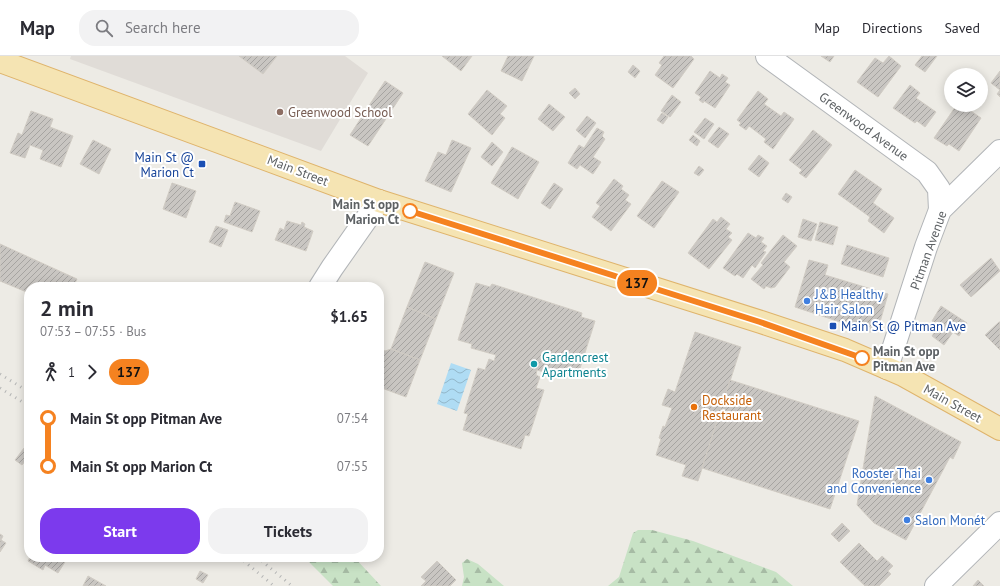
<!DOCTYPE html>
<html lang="en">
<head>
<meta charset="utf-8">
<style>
  :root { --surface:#fff; --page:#f2f2f3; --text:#2b2b33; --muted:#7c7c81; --line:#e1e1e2; --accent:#7c3aed }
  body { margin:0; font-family:"PT Sans",sans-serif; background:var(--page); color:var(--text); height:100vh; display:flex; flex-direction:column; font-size:15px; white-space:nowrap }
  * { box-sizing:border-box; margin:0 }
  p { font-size:13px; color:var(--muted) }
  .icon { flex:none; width:22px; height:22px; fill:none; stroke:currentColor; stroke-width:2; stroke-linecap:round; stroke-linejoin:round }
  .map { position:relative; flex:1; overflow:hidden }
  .sheet { position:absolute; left:24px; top:226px; width:360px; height:280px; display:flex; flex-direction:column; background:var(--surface); border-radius:16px; box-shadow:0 2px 10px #0003 }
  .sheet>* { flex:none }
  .badge { padding:0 8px; border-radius:13px; font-size:14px; line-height:26px }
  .fabs { position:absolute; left:944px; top:12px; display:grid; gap:8px }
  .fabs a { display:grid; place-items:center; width:44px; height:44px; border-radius:50%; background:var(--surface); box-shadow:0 2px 10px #0003; font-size:20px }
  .map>.badge { position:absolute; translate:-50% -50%; box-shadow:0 0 0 2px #fff }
  .legs { display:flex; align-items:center; gap:6px; height:44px; padding:0 16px; font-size:13px }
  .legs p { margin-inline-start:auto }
  .headline { display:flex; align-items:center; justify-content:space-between; height:68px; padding:0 16px }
  h1 { font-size:22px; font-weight:800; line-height:30px }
  .button { display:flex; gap:8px; margin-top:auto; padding:8px 16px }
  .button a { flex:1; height:46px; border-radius:16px; background:var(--accent); color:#fff; font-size:16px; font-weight:800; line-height:46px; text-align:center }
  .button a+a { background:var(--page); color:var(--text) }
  ul { padding:0 16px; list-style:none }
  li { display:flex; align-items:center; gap:14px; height:48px; font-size:15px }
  li i { display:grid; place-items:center; width:6px; height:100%; margin:0 5px; background:currentColor }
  li i::after { content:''; width:10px; height:10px; margin:-5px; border:3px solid; border-radius:50%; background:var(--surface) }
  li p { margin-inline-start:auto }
  li:first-child i { background:linear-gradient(#0000 50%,currentColor 0) }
  li:last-child i { background:linear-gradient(currentColor 50%,#0000 0) }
  header { display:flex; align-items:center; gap:24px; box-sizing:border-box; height:56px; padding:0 20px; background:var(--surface); border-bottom:1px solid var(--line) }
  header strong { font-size:19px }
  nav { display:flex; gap:22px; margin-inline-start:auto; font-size:14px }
  .search { width:280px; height:36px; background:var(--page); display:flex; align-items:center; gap:10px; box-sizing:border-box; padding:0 14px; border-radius:16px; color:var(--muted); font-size:15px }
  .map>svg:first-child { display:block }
  .education { fill:#e0dcd7 }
  .forest { fill:url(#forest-firs) }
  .water { fill:url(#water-waves) }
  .building { fill:url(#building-hatch); stroke:#d1ccc4 }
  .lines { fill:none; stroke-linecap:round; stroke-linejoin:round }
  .minor-casing { stroke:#b2b5b8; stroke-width:24 }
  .major-casing { stroke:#dfb46c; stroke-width:24 }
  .minor { stroke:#fff; stroke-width:22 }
  .major { stroke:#f5e4b3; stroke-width:22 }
  .rail { stroke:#b3b4b4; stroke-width:3; stroke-dasharray:1 5; stroke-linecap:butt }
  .line-1-casing { stroke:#fff; stroke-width:9 }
  .line-1 { stroke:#f58220; stroke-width:6 }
  .education-dot { fill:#8d6e63; stroke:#fff; stroke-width:1.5 }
  .transit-dot { fill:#1a4fb4; stroke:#fff; stroke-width:1.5 }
  .stop-1-dot { fill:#fff; stroke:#f58220; stroke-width:2 }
  .shop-dot { fill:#3f7fe0; stroke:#fff; stroke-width:1.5 }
  .culture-dot { fill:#0f9aa8; stroke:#fff; stroke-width:1.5 }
  .food-dot { fill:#e8710a; stroke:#fff; stroke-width:1.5 }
  .labels { text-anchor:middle; stroke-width:4; stroke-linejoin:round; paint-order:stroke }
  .education-label { font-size:13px; fill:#785e54; stroke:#fff; text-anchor:start }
  .street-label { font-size:13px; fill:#5d6164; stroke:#fff }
  .transit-label { font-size:13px; fill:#164399; stroke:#fff; text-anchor:end }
  .stop-label { font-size:13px; font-weight:bold; fill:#5d6164; stroke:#fff; text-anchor:end }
  .shop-label { font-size:13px; fill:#366cbe; stroke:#fff; text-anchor:start }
  .culture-label { font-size:13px; fill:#0d838f; stroke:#fff; text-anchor:start }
  .food-label { font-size:13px; fill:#c56008; stroke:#fff; text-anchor:start }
</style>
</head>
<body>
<header>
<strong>Map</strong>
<div class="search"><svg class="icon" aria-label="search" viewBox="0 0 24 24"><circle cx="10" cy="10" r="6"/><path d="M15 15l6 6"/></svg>Search here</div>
<nav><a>Map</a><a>Directions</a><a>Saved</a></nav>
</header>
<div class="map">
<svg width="1000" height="530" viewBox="0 0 1000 530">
  <defs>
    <pattern id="forest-firs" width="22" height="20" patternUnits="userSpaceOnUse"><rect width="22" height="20" fill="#c8e2c5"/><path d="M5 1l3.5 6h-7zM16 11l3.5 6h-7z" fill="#a6bba4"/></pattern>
    <pattern id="water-waves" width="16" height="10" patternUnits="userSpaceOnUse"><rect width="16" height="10" fill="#afdcf4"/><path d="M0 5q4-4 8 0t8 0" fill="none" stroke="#92b6c9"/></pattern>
    <pattern id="building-hatch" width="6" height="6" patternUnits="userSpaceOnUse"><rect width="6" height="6" fill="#c9c6c2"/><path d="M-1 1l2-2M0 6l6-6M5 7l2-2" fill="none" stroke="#a6a4a1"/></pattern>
  </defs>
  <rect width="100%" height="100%" fill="#edebe5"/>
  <path class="education" d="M71,0H345L368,17L321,95L70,3Z"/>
  <g class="forest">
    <path d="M652,474L693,485L776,516L793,530H608L619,521L633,477L638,474Z"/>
    <path d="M304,501H354L381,530H333Z"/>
    <path d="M467,503L478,508L504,530H462L464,521L462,507Z"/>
  </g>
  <path class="water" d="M451,307L471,314L457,355L437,348Z"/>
  <g class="building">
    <path d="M239,0H277L263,18Z"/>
    <path d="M442,0H472L461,15Z"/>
    <path d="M508,0H534L522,25L501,15Z"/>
    <path d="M664,0H691L694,3L673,32L655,19L662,9L659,7Z"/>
    <path d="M821,0H834L830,6Z"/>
    <path d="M889,0L901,10L878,41L857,26L875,2L883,7Z"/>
    <path d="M922,0H937L925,16L915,9Z"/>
    <path d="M633,9L640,15L635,22L628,16Z"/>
    <path d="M710,15L720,22L722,18L728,22L725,26L730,29L715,52L704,45L703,47L699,44L701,41L695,37Z"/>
    <path d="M1000,15V41L997,38L1000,34L991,27Z"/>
    <path d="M385,25L403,37L368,90L350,79Z"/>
    <path d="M910,29L920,37L916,42L936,56L925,71L917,65L915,67L893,52Z"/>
    <path d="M575,32L580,38L575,43L569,37Z"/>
    <path d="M487,34L507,50L500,58L505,62L492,79L468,58Z"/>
    <path d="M758,35L768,43L764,48L781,60L784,56L794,63L773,93L764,86L766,83L749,70L746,74L739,69L741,67L737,64Z"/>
    <path d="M672,39L681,46L670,61L661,55Z"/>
    <path d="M549,48L565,61L553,75L538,63Z"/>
    <path d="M956,50L963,55L965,51L981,62L959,95L949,88L947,90L934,82Z"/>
    <path d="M31,55L53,63L50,71L73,80L61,111L40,103L43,94L30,89L25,102L10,97L18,77L22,79Z"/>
    <path d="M662,57L668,61L663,68L657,64Z"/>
    <path d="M587,60L596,67L585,82L576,74Z"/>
    <path d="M705,62L714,68L704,83L694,76Z"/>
    <path d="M719,71L729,78L718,92L708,85Z"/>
    <path d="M597,72L604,76L602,80L605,83L593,101L601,106L593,118L580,109L577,113L568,107L579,89L584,92Z"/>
    <path d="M813,74L832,89L806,122L799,117L802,114L789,104Z"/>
    <path d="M693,79L700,85L697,90L689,84Z"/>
    <path d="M93,84L111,93L99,118L80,108Z"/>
    <path d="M452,84L471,92L451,136L425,125L438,96L446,99Z"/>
    <path d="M492,86L503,96L492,110L481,101Z"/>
    <path d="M512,91L539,106L518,143L491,127Z"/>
    <path d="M759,99L769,107L759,121L748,113Z"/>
    <path d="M699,110L704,114L699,120L694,117Z"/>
    <path d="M855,114L882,133L873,147L894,162L884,177L868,165L870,161L838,138Z"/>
    <path d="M614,123L623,130L621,133L629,139L625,144L631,148L611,175L592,161L600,150L596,147Z"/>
    <path d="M662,125L679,136L654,172L637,160Z"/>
    <path d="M172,127L196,135L186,162L163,153Z"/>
    <path d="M554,127L563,133L550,153L541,147Z"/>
    <path d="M786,137L792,141L788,147L782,143Z"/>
    <path d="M235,146L260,155L252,176L224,166L226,159L230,160Z"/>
    <path d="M721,161L730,168L726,173L732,177L728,181L732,184L709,213L688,197L713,163L717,166Z"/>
    <path d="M803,163L817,168L811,185L798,181Z"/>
    <path d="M287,165L301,169L302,166L305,168L304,171L313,175L306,195L275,184L280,172L284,174Z"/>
    <path d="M820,166L838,171L833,189L815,184Z"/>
    <path d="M216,170L228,174L221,191L209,186Z"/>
    <path d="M748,177L756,182L758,179L764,182L761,186L767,190L763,195L766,196L755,212L752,209L743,222L737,218L735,220L723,212Z"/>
    <path d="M783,179L797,190L784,206L790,211L775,231L771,232L766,230L764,233L751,223L763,209L761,207Z"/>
    <path d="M0,188L77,223L73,231H29V237L0,225Z"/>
    <path d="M847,189L889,202L883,221L841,208Z"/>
    <path d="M991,202L1000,215L971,241L960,229Z"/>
    <path d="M809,204L828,209L825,219L888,238L878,273L870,276L795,251Z"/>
    <path d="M425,206L454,217L436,263L407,251Z"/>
    <path d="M476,227L490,231L492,228L582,257L581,261L595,265L577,322L563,317L561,321L537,314L536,319L540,321L536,332L544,334L529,380L525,379L521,393L463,374L468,358L464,357L478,312L485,314L489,303L494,305L496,299L471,292L472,288L458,284Z"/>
    <path d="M941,250L967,267L959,280L953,276L944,289L932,280L936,274L933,272L936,267L932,265Z"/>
    <path d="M407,251L436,263L420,304L391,293Z"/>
    <path d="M999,266H1000V294L985,279Z"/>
    <path d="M695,276L741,291L698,425L682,420L686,409L656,399L661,383L659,382L663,370L665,371L672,352L662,349L668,333L675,336Z"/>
    <path d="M379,292L385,295L391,293L420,304L406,341L379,331Z"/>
    <path d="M730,324L859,365L830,453L702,412Z"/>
    <path d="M875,340L961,386L953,403L950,401L906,484L874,467L857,449Z"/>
    <path d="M24,392L29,396V400L22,409L15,404Z"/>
    <path d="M842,467L850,475L839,486L831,478Z"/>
    <path d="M0,478L3,480L1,484L6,487L0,496Z"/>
    <path d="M859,487L877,505L882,500L893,510L888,515L891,518L879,530H865L840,506Z"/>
    <path d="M30,501H68L58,517L45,509L43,514L28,505Z"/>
    <path d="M437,505L456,524L450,530H421L426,525L421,521Z"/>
    <path d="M200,515L208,519L203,527L196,523Z"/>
    <path d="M88,520L106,530H83Z"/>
    <path d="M978,524L984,530H973Z"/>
  </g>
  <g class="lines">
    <defs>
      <g id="minor">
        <path d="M767,0L927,116L939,133L940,154"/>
        <path d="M320,231L332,212L379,145"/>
        <path d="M887,312L926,191L940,154L1000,95"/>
        <path d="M936,530L1000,467"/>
      </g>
      <path id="major" d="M0,5L379,145L761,266L845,294L903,319L1000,373"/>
    </defs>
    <use href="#minor" class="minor-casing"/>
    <use href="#major" class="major-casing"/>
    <use href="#minor" class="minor"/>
    <use href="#major" class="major"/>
    <g class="rail">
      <path d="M0,318L29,336"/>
      <path d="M0,332L29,350"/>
      <path d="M239,501L274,530"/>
      <path d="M257,501L292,530"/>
    </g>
  </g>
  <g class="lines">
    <defs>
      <path id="line-1" d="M410,155L760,266L862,302"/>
    </defs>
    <use href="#line-1" class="line-1-casing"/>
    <use href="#line-1" class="line-1"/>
  </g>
  <circle class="education-dot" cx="280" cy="56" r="4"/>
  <g class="transit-dot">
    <rect x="198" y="104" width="8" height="8" rx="2"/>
    <rect x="829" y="266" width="8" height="8" rx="2"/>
  </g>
  <g class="stop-1-dot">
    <circle cx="410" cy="155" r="7"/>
    <circle cx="862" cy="302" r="7"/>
  </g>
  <g class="shop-dot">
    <circle cx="807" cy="245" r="4"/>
    <circle cx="929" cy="424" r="4"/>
    <circle cx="907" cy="464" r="4"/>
  </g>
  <circle class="culture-dot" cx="534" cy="308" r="4"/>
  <circle class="food-dot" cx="694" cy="351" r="4"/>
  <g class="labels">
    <g class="education-label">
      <text x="288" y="61">Greenwood School</text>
    </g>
    <g class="street-label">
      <text transform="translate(864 70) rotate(36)" y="5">Greenwood Avenue</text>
      <text transform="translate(298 114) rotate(21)" y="5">Main Street</text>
      <text transform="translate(928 194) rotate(-70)" y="5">Pitman Avenue</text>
      <text transform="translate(953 347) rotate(29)" y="5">Main Street</text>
    </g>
    <g class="transit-label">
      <text x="194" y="106">Main St @<tspan x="194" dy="15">Marion Ct</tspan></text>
      <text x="841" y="275" text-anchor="start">Main St @ Pitman Ave</text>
    </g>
    <g class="stop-label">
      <text x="399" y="153">Main St opp<tspan x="399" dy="15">Marion Ct</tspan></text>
      <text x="873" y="300" text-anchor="start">Main St opp<tspan x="873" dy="15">Pitman Ave</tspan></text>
    </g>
    <g class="shop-label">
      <text x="815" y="243">J&amp;B Healthy<tspan x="815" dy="15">Hair Salon</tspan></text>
      <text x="921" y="422" text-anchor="end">Rooster Thai<tspan x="921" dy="15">and Convenience</tspan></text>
      <text x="915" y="469">Salon Monét</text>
    </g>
    <g class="culture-label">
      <text x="542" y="306">Gardencrest<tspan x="542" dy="15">Apartments</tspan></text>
    </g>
    <g class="food-label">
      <text x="702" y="349">Dockside<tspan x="702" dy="15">Restaurant</tspan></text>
    </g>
  </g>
</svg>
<div class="fabs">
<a><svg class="icon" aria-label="layers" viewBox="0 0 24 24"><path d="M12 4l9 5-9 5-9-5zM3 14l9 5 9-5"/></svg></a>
</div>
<b class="badge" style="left:637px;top:227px;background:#f58220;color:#111">137</b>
<section class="sheet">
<div class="headline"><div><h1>2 min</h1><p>07:53 – 07:55 · Bus</p></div><b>$1.65</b></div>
<div class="legs"><svg class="icon" aria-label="walk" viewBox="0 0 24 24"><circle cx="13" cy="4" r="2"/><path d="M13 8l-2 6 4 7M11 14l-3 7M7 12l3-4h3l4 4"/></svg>1<svg class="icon" aria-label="forward" viewBox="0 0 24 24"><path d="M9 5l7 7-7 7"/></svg><b class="badge" style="background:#f58220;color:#111">137</b></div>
<ul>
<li><i style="color:#f58220"></i><b>Main St opp Pitman Ave</b><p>07:54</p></li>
<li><i style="color:#f58220"></i><b>Main St opp Marion Ct</b><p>07:55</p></li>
</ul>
<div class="button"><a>Start</a><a>Tickets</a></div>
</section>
</div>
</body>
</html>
